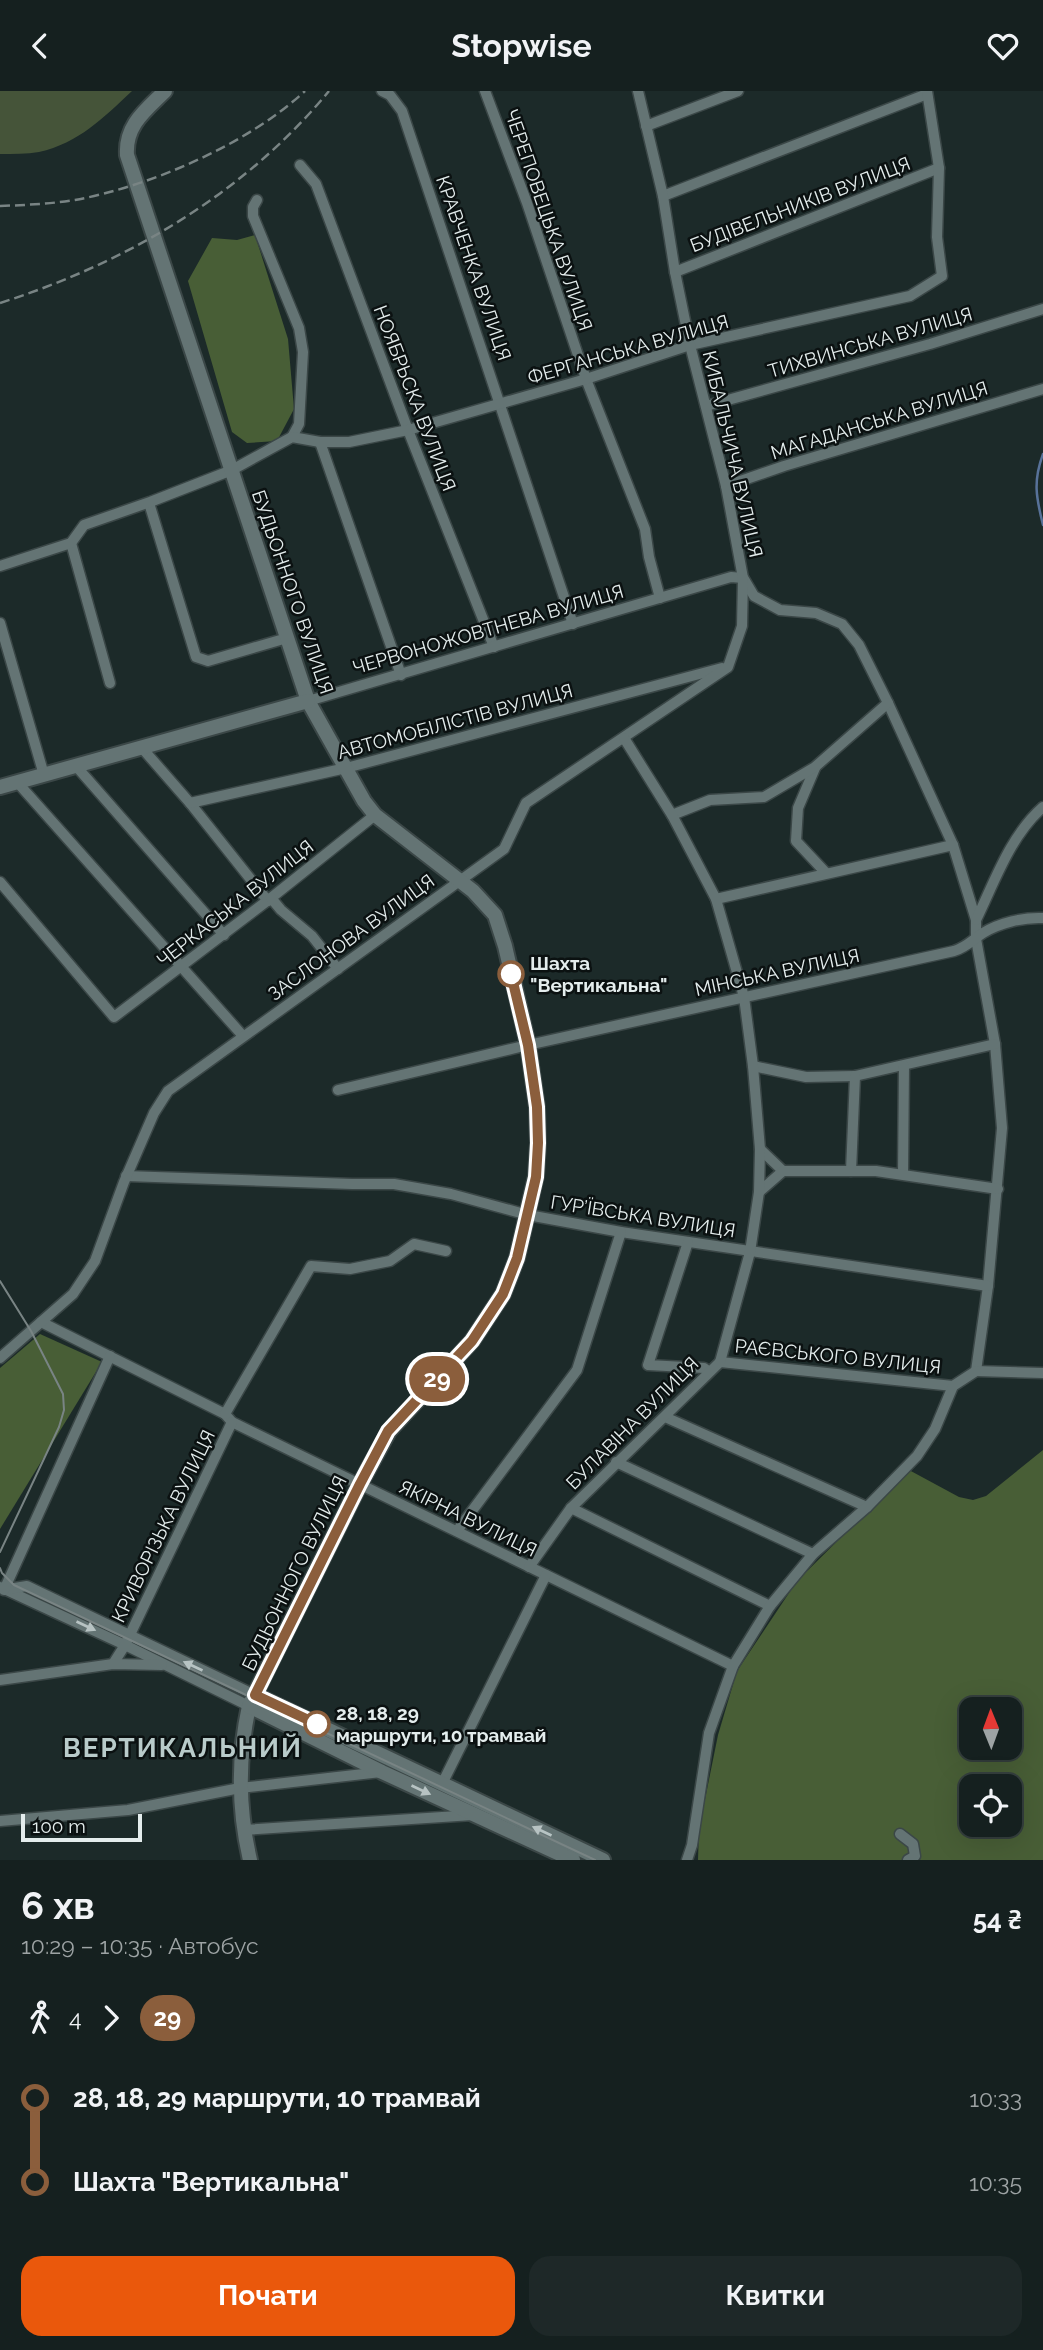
<!DOCTYPE html>
<html lang="uk">
<head>
<meta charset="utf-8">
<style>
  :root { --surface:#15201f; --page:#1e2828; --text:#f1f3f6; --muted:#9da3a4; --line:#343e3d; --accent:#ea580c }
  body { margin:0; font-family:Raleway,sans-serif; background:var(--page); color:var(--text); height:100vh; display:flex; flex-direction:column; font-size:26px; white-space:nowrap }
  * { box-sizing:border-box; margin:0 }
  p { font-size:23px; color:var(--muted) }
  .icon { flex:none; width:38px; height:38px; fill:none; stroke:currentColor; stroke-width:2; stroke-linecap:round; stroke-linejoin:round }
  .map { position:relative; height:1769px; overflow:hidden }
  .drawer { display:flex; flex-direction:column; background:var(--surface); flex:1 }
  .drawer>* { flex:none }
  .badge { padding:0 14px; border-radius:23px; font-size:24px; line-height:46px }
  .needle { width:46px; rotate:359deg }
  .fabs { position:absolute; left:959px; top:1606px; display:grid; gap:14px }
  .fabs a { display:grid; place-items:center; width:63px; height:63px; border-radius:14px; background:var(--surface); box-shadow:0 7px 28px #0002,0 0 0 2px var(--line); font-size:35px }
  .scale { position:absolute; left:21px; bottom:18px; width:121px; box-sizing:border-box; padding-left:7px; border:4px solid #e4eded; border-top:0; font-size:19px; line-height:24px; white-space:nowrap; color:#e4eded; -webkit-text-stroke:5px #0b1111; paint-order:stroke }
  .map>.badge { position:absolute; translate:-50% -50%; box-shadow:0 0 0 4px #fff }
  .legs { display:flex; align-items:center; gap:10px; height:77px; padding:0 21px; font-size:23px }
  .legs p { margin-inline-start:auto }
  .headline { display:flex; align-items:center; justify-content:space-between; height:119px; padding:0 21px }
  h1 { font-size:38px; font-weight:700; line-height:52px }
  .button { display:flex; gap:14px; margin-top:auto; padding:14px 21px }
  .button a { flex:1; height:80px; border-radius:21px; background:var(--accent); color:#fff; font-size:28px; font-weight:700; line-height:80px; text-align:center }
  .button a+a { background:var(--page); color:var(--text) }
  ul { padding:0 21px; list-style:none }
  li { display:flex; align-items:center; gap:24px; height:84px; font-size:26px }
  li i { display:grid; place-items:center; width:10px; height:100%; margin:0 9px; background:currentColor }
  li i::after { content:''; width:18px; height:18px; margin:-9px; border:5px solid; border-radius:50%; background:var(--surface) }
  li p { margin-inline-start:auto }
  li:first-child i { background:linear-gradient(#0000 50%,currentColor 0) }
  li:last-child i { background:linear-gradient(currentColor 50%,#0000 0) }
  header { display:flex; justify-content:space-between; align-items:center; height:91px; padding:0 21px; background:var(--surface); font-size:32px; font-weight:700 }
  .map>svg:first-child { display:block }
  .green { fill:#455439 }
  .forest { fill:#485e36; fill-rule:evenodd }
  .lines { fill:none; stroke-linecap:round; stroke-linejoin:round }
  .stream { stroke:#587299; stroke-width:2.5 }
  .street-casing { stroke:#3b4747; stroke-width:13 }
  .secondary-casing { stroke:#3b4747; stroke-width:18 }
  .street { stroke:#647474; stroke-width:10 }
  .secondary { stroke:#647474; stroke-width:14 }
  .tram { stroke:#798484; stroke-width:2 }
  .rail { stroke:#798484; stroke-width:2.5; stroke-dasharray:10 5; stroke-linecap:butt }
  .oneway { fill:#b7c3c3 }
  .line-1-casing { stroke:#fff; stroke-width:16 }
  .line-1 { stroke:#8b5e3c; stroke-width:10 }
  .stop-1-dot { fill:#fff; stroke:#8b5e3c; stroke-width:3.5 }
  .labels { text-anchor:middle; stroke-width:5; stroke-linejoin:round; paint-order:stroke }
  .street-label { font-size:19px; fill:#e4eded; stroke:#0b1111 }
  .stop-label { font-size:19px; font-weight:bold; fill:#e4eded; stroke:#0b1111; text-anchor:start }
  .district-label { font-size:26px; font-weight:bold; letter-spacing:2px; fill:#b9cbca; stroke:#0b1111 }
</style>
</head>
<body>
<header><svg class="icon" aria-label="back" viewBox="0 0 24 24"><path d="M15 5l-7 7 7 7"/></svg>Stopwise<svg class="icon" aria-label="heart" viewBox="0 0 24 24"><path d="M12 20l-8-8c-3-5 5-10 8-4 3-6 11-1 8 4z"/></svg></header>
<div class="map">
<svg width="1043" height="1769" viewBox="0 0 1043 1769">
  <rect width="100%" height="100%" fill="#1c2a29"/>
  <path class="green" d="M0,0H132C103,27 79,52 39,61C27,63 13,63 0,63Z"/>
  <g class="forest">
    <path d="M255,144L288,248L294,318L277,350L247,352L232,341L188,190L212,147L237,149Z"/>
    <path d="M40,1243L102,1271L0,1438V1277Z"/>
    <path d="M1043,1359V1769H698L699,1738L718,1644L737,1580L797,1490L909,1379L959,1406L973,1409L986,1405ZM971,1619H1010V1657H971ZM971,1696H1010V1734H971Z"/>
  </g>
  <g class="lines">
    <path class="stream" d="M1043,363C1033,390 1036,406 1043,434"/>
    <defs>
      <g id="street">
        <path d="M382,0L390,4L402,20L573,533"/>
        <path d="M485,0L527,112L586,288L645,438L649,466L660,507"/>
        <path d="M646,35L738,0"/>
        <path d="M300,74L316,93L408,339L494,556"/>
        <path d="M663,105L927,3"/>
        <path d="M257,109L253,116V125L299,237L303,261L299,333L292,346"/>
        <path d="M675,181L939,77"/>
        <path d="M706,315L930,253L1043,218"/>
        <path d="M320,351L401,584"/>
        <path d="M726,395L784,375L1043,298"/>
        <path d="M149,412L196,566L208,570L287,547"/>
        <path d="M71,452L110,592"/>
        <path d="M0,475L71,452L84,434L150,411L232,379L292,346L320,351H349L408,339L586,288L690,254L910,205L942,185L937,146L939,77L927,0"/>
        <path d="M744,488L754,505L780,519L816,522L842,533L859,554L888,612L953,754L976,829V848L995,953L1002,1037L988,1195L976,1280"/>
        <path d="M0,532L44,684"/>
        <path d="M308,610L731,486L743,487"/>
        <path d="M142,657L190,712L268,810"/>
        <path d="M76,675L224,844"/>
        <path d="M815,677L798,717L796,750L826,782"/>
        <path d="M17,691L243,945"/>
        <path d="M190,712L346,677L722,577"/>
        <path d="M672,724L710,709L764,706L815,676L888,612"/>
        <path d="M0,791L114,926L271,807L375,724"/>
        <path d="M271,807L281,819L312,845L338,878"/>
        <path d="M716,808L953,754"/>
        <path d="M976,829C995,790 1010,745 1043,716"/>
        <path d="M753,975L806,986L855,985L995,953"/>
        <path d="M338,999L528,954L954,860C967,856 972,849 983,842C999,832 1024,826 1043,827"/>
        <path d="M760,1058L783,1080"/>
        <path d="M851,1080L855,985"/>
        <path d="M903,1083L904,975"/>
        <path d="M126,1085L352,1093H394L451,1103L528,1124L621,1141L988,1195"/>
        <path d="M759,1101L783,1080H876L998,1098"/>
        <path d="M688,1151L648,1274L704,1277L708,1280"/>
        <path d="M41,1231L225,1323L232,1331L733,1575"/>
        <path d="M0,1267L73,1203L95,1170L124,1091L154,1022L168,1000L504,758L526,712L728,576L742,535L743,487L726,395L690,254L675,181L663,105L638,0"/>
        <path d="M720,1271L953,1295"/>
        <path d="M976,1280L1043,1282"/>
        <path d="M225,1323L311,1175L350,1178L390,1170L414,1153L446,1160"/>
        <path d="M665,1326L867,1416"/>
        <path d="M616,1371L813,1463"/>
        <path d="M571,1417L770,1515"/>
        <path d="M457,1440L577,1279L621,1141"/>
        <path d="M529,1476L571,1417L720,1271L750,1161L759,1101L760,1058L753,975L744,906L716,808L672,724L624,647"/>
        <path d="M0,1496L125,1554L249,1615"/>
        <path d="M8,1498L27,1495L255,1604"/>
        <path d="M4,1499L110,1265"/>
        <path d="M113,1573L125,1554L232,1331"/>
        <path d="M0,1589L113,1573L162,1574"/>
        <path d="M442,1693L546,1484"/>
        <path d="M0,1730L128,1719L240,1697L381,1681"/>
        <path d="M243,1739L473,1724"/>
        <path d="M900,1743L913,1753L915,1765L908,1769"/>
        <path d="M687,1769L692,1754L709,1642L733,1575L770,1515L813,1463L867,1416L917,1365L935,1338L953,1295L976,1280"/>
      </g>
      <g id="secondary">
        <path d="M165,0C146,19 125,34 127,64L308,610L364,710L375,724L473,800L495,824L505,855L528,954L537,1016L538,1052L536,1085L517,1167L503,1203L472,1250L389,1340L360,1393L249,1615C238,1666 238,1718 250,1769"/>
        <path d="M0,696L308,610"/>
        <path d="M255,1604L603,1769"/>
        <path d="M249,1615L382,1681L573,1769"/>
      </g>
    </defs>
    <use href="#street" class="street-casing"/>
    <use href="#secondary" class="secondary-casing"/>
    <use href="#street" class="street"/>
    <use href="#secondary" class="secondary"/>
    <g class="tram">
      <path d="M0,1190L31,1240L63,1303L64,1319L59,1336L0,1461"/>
      <path d="M0,1477L2,1482L14,1494L595,1769"/>
    </g>
    <g class="rail">
      <path d="M0,115C25,114 50,113 75,109C151,95 248,53 305,0"/>
      <path d="M0,212C126,172 244,103 329,0"/>
    </g>
  </g>
  <defs><path id="oneway-solid" d="M-6-.8H1V-3.2L6.5 0L1 3.2V.8H-6Z" transform="scale(1.75)"/></defs>
  <g class="oneway">
    <use href="#oneway-solid" transform="translate(86 1535) rotate(25)"/>
    <use href="#oneway-solid" transform="translate(193 1575) rotate(-155)"/>
    <use href="#oneway-solid" transform="translate(421 1699) rotate(25)"/>
    <use href="#oneway-solid" transform="translate(542 1740) rotate(-155)"/>
  </g>
  <g class="lines">
    <defs>
      <path id="line-1" d="M317,1633L255,1604L360,1393L388,1340L472,1250L503,1203L517,1167L536,1086L538,1052L537,1016L528,954L511,883"/>
    </defs>
    <use href="#line-1" class="line-1-casing"/>
    <use href="#line-1" class="line-1"/>
  </g>
  <g class="stop-1-dot">
    <circle cx="511" cy="883" r="12"/>
    <circle cx="317" cy="1633" r="12"/>
  </g>
  <g class="labels">
    <g class="street-label">
      <text transform="translate(800 113) rotate(-21)" y="7">БУДІВЕЛЬНИКІВ ВУЛИЦЯ</text>
      <text transform="translate(549 129) rotate(71)" y="7">ЧЕРЕПОВЕЦЬКА ВУЛИЦЯ</text>
      <text transform="translate(474 177) rotate(71)" y="7">КРАВЧЕНКА ВУЛИЦЯ</text>
      <text transform="translate(870 251) rotate(-16)" y="7">ТИХВИНСЬКА ВУЛИЦЯ</text>
      <text transform="translate(628 258) rotate(-16)" y="7">ФЕРГАНСЬКА ВУЛИЦЯ</text>
      <text transform="translate(415 307) rotate(69)" y="7">НОЯБРЬСКА ВУЛИЦЯ</text>
      <text transform="translate(879 329) rotate(-17)" y="7">МАГАДАНСЬКА ВУЛИЦЯ</text>
      <text transform="translate(733 363) rotate(77)" y="7">КИБАЛЬЧИЧА ВУЛИЦЯ</text>
      <text transform="translate(293 501) rotate(71)" y="7">БУДЬОННОГО ВУЛИЦЯ</text>
      <text transform="translate(488 538) rotate(-16)" y="7">ЧЕРВОНОЖОВТНЕВА ВУЛИЦЯ</text>
      <text transform="translate(455 630) rotate(-15)" y="7">АВТОМОБІЛІСТІВ ВУЛИЦЯ</text>
      <text transform="translate(235 812) rotate(-38)" y="7">ЧЕРКАСЬКА ВУЛИЦЯ</text>
      <text transform="translate(351 846) rotate(-36)" y="7">ЗАСЛОНОВА ВУЛИЦЯ</text>
      <text transform="translate(777 881) rotate(-12)" y="7">МІНСЬКА ВУЛИЦЯ</text>
      <text transform="translate(643 1125) rotate(9)" y="7">ГУР’ЇВСЬКА ВУЛИЦЯ</text>
      <text transform="translate(838 1265) rotate(6)" y="7">РАЄВСЬКОГО ВУЛИЦЯ</text>
      <text transform="translate(632 1332) rotate(-45)" y="7">БУЛАВІНА ВУЛИЦЯ</text>
      <text transform="translate(468 1427) rotate(26)" y="7">ЯКІРНА ВУЛИЦЯ</text>
      <text transform="translate(163 1435) rotate(-64)" y="7">КРИВОРІЗЬКА ВУЛИЦЯ</text>
      <text transform="translate(294 1482) rotate(-64)" y="7">БУДЬОННОГО ВУЛИЦЯ</text>
    </g>
    <g class="stop-label">
      <text x="530" y="879">Шахта<tspan x="530" dy="22">"Вертикальна"</tspan></text>
      <text x="336" y="1629">28, 18, 29<tspan x="336" dy="22">маршрути, 10 трамвай</tspan></text>
    </g>
    <g class="district-label">
      <text x="183" y="1666">ВЕРТИКАЛЬНИЙ</text>
    </g>
  </g>
</svg>
<div class="fabs">
<a><svg class="needle" viewBox="-14 -14 28 28"><path d="M0-13l5 13h-10z" fill="#e53935"/><path d="M0 13l5-13h-10z" fill="#9da3a4"/></svg></a>
<a><svg class="icon" aria-label="locate" viewBox="0 0 24 24"><circle cx="12" cy="12" r="6"/><path d="M12 2v4M12 18v4M2 12h4M18 12h4"/></svg></a>
</div>
<div class="scale">100 m</div>
<b class="badge" style="left:437px;top:1288px;background:#8b5e3c;color:#fff">29</b>
</div>
<section class="drawer">
<div class="headline"><div><h1>6 хв</h1><p>10:29 – 10:35 · Автобус</p></div><b>54 ₴</b></div>
<div class="legs"><svg class="icon" aria-label="walk" viewBox="0 0 24 24"><circle cx="13" cy="4" r="2"/><path d="M13 8l-2 6 4 7M11 14l-3 7M7 12l3-4h3l4 4"/></svg>4<svg class="icon" aria-label="forward" viewBox="0 0 24 24"><path d="M9 5l7 7-7 7"/></svg><b class="badge" style="background:#8b5e3c;color:#fff">29</b></div>
<ul>
<li><i style="color:#8b5e3c"></i><b>28, 18, 29 маршрути, 10 трамвай</b><p>10:33</p></li>
<li><i style="color:#8b5e3c"></i><b>Шахта &quot;Вертикальна&quot;</b><p>10:35</p></li>
</ul>
<div class="button"><a>Почати</a><a>Квитки</a></div>
</section>
</body>
</html>
